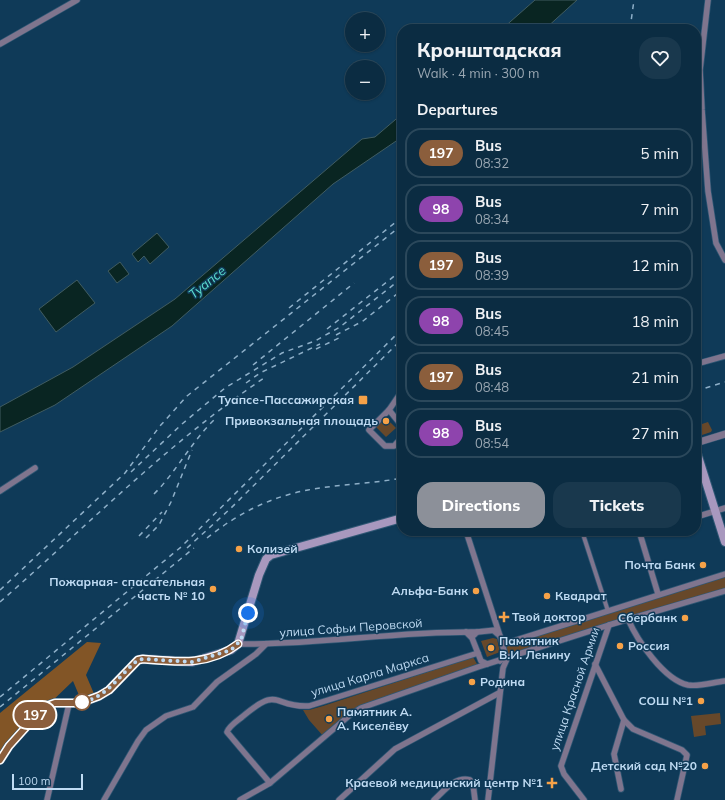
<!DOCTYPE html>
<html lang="en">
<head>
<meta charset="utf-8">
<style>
  :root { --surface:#0b2c42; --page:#19384d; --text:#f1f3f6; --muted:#9aa7b2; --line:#2b485b; --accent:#8c9099 }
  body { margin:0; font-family:Mulish,sans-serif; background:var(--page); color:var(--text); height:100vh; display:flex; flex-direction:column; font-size:15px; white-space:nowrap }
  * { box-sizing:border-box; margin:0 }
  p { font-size:13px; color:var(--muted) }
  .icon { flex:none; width:22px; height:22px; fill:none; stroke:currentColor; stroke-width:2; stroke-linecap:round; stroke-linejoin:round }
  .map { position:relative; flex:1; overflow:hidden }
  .sheet { position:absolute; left:397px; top:24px; width:304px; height:512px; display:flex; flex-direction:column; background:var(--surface); border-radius:16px; box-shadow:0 1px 3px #0004,0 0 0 1px var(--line) }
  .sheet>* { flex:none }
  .badge { padding:0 8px; border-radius:13px; font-size:14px; line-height:26px }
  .buttons { position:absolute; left:345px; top:12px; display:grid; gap:8px }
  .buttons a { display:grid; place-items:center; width:40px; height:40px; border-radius:50%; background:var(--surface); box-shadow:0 1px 3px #0004,0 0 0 1px var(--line); font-size:20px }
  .scale { position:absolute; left:12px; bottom:10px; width:71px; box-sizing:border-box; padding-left:4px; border:2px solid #bfdbf3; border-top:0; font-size:11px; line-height:14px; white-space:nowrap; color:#bfdbf3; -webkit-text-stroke:3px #0f3a58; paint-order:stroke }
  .you { position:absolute; width:20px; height:20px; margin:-10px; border:3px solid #fff; border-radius:50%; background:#1a73e8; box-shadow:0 0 0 6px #1a73e833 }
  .map>.badge { position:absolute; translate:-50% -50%; box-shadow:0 0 0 2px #fff }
  h2 { padding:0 20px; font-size:15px; line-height:36px }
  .round { display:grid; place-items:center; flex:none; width:42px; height:42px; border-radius:16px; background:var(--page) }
  .overview { display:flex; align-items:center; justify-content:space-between; height:68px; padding:0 20px }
  h1 { font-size:19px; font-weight:800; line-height:30px }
  .action { display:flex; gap:8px; margin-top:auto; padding:8px 20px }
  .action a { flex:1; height:46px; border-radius:16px; background:var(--accent); color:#fff; font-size:16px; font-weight:800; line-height:46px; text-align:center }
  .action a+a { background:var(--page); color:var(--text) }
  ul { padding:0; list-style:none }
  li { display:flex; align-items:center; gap:12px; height:50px; margin:0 8px 6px; padding:0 12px; border:2px solid var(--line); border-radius:16px }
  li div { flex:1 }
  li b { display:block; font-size:15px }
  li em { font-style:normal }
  li .badge { min-width:44px; font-weight:700; text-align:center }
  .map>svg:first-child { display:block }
  .green { fill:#67482a }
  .forest { fill:#825526 }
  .water { fill:#092522; stroke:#405c61 }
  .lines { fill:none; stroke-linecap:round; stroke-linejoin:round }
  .pedestrian-casing { stroke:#2f5774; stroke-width:5.5 }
  .minor-casing { stroke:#2f5774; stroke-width:7 }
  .tertiary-casing { stroke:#2f5774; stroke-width:8 }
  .secondary-casing { stroke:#2f5774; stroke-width:10 }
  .pedestrian { stroke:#7f758e; stroke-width:4 }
  .minor { stroke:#7f758e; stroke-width:5.5 }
  .tertiary { stroke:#7f758e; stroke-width:7 }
  .secondary { stroke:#a898be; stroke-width:8 }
  .rail { stroke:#8eafc8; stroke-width:1.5; stroke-dasharray:5 5; stroke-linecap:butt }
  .line-casing { stroke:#fff; stroke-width:9 }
  .line { stroke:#8b5e3c; stroke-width:6 }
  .walk { stroke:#bfdbf3; stroke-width:4; stroke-dasharray:0 7.2 }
  .poi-dot { fill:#f6a248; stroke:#0f3a58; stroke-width:1.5 }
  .stop-dot { fill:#fff; stroke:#8b5e3c; stroke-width:2 }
  .labels { text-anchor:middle; stroke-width:3; stroke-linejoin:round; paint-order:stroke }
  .poi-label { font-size:12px; font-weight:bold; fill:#bfdbf3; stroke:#0f3a58; text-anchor:end }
  .street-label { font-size:12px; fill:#bfdbf3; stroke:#0f3a58 }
  .water-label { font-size:13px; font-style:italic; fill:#5ddfcf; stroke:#0f3a58 }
</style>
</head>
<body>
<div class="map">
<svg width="725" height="800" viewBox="0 0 725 800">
  <rect width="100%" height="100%" fill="#0f3a58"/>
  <g class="green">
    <path d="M386,418L396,428L386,437L376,427Z"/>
    <path d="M708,422L712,430L711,432L696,437V426Z"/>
    <path d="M725,576V590L508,657L505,645Z"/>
    <path d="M493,638L497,639L500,652L487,657L481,641Z"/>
    <path d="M473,657L477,664L475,667L362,707L324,737L309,720L303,710H309L323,706Z"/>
    <path d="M720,713L721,724L705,726L706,735L694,737L691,716Z"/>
  </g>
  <path class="forest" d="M87,642L101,643L86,675L95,696L81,700L73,681L0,751V713Z"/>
  <g class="water">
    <path d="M535,0H577L545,29H502Z"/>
    <path d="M402,114V137L333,184L172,326L55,405L0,432V407L73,367L175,299L362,139L375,137Z"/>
    <path d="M157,233L169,247L150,264L144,256L138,262L132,254Z"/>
    <path d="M120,262L129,274L117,283L108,271Z"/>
    <path d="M77,280L95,303L56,332L39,309Z"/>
  </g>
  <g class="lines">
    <defs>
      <path id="pedestrian" d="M582,531L608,611"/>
      <g id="minor">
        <path d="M708,0L700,70L702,110L708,191L716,243L725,260"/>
        <path d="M0,44L77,0"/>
        <path d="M696,143L704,141"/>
        <path d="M696,364L725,356"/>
        <path d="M402,391L389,410L369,430L385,446H394L402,437"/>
        <path d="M389,410L402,426"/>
        <path d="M0,491L35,468"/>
        <path d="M696,517L725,508"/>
        <path d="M466,531L500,636"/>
        <path d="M651,531L640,534L658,594"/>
        <path d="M628,619C637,640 664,680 688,685C699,687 714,682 725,681"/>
        <path d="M494,631L500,636L505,654L500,661"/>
        <path d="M466,632L472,638L481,661L487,664"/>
        <path d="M474,635L477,632L496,630"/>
        <path d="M502,641L507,643L725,574"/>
        <path d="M238,644C318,645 397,631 477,632"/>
        <path d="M595,664L624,720L614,754L621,789"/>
        <path d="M624,720L633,729L682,750L687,755L677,800"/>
        <path d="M270,783L227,732C229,726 237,721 242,717C281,684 272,708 309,706L478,653"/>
        <path d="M47,800L69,704"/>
        <path d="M104,800L138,741L146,730L166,716L193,707L217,682L256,654L266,644"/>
        <path d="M240,800L270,783L350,715L361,708L478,667L609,625L725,591"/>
        <path d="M339,800L395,749L499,693"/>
        <path d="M434,800C444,791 455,776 470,780L473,784L475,800"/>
        <path d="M488,800L503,668L507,659"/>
        <path d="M584,800L564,774L561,766L609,625"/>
      </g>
      <path id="tertiary" d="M696,443L725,434"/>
      <g id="secondary">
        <path d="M696,450L725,542"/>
        <path d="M0,760L9,746L44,707L55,703H80L99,696L109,690L138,660L143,659L192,662L231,650L238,644L259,575L266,559L271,555L402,518"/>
      </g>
    </defs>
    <use href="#pedestrian" class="pedestrian-casing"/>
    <use href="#minor" class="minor-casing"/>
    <use href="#tertiary" class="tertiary-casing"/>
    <use href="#secondary" class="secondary-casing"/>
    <use href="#pedestrian" class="pedestrian"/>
    <use href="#minor" class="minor"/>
    <use href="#tertiary" class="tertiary"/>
    <use href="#secondary" class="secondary"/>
    <g class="rail">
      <path d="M630,29L634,0"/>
      <path d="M289,308L402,217"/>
      <path d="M327,329L402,270"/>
      <path d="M336,335L363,321L402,290"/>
      <path d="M316,349L343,336"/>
      <path d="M253,365L354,283"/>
      <path d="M246,383L260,373L320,344"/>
      <path d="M696,391L725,382"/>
      <path d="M131,472L182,424L225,388L282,353L315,341L340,327L402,278"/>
      <path d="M154,494C177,471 191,442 215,419"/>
      <path d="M139,536L162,512"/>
      <path d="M146,538L159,525L171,502L192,450"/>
      <path d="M207,538C237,514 270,497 308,490C339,484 371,484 402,478"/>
      <path d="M187,548L230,509L402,339"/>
      <path d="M0,590L125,473L160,426L187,396L402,225"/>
      <path d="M0,602C88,525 167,444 264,378"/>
      <path d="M0,697L181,547L402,329"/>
      <path d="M0,707L194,548"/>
    </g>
  </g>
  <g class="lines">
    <defs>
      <path id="line" d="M0,760L9,746L44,707L55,703H80L99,696L109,690L138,660L143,659C178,662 209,666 238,644"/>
    </defs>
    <use href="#line" class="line-casing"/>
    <use href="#line" class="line"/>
    <path class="walk" d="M82,702L80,703C109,696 117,677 138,660L143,659L192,662L231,650L241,640L248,613"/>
  </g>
  <g class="poi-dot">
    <rect x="358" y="395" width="10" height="10" rx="2"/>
    <circle cx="386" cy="421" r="4"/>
    <circle cx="239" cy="549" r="4"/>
    <circle cx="703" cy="565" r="4"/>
    <circle cx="213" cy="589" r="4"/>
    <circle cx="476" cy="591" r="4"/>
    <circle cx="547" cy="596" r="4"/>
    <path d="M502 611h4v4h4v4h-4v4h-4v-4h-4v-4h4z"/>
    <circle cx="685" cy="618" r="4"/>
    <circle cx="620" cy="646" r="4"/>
    <circle cx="491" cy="648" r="4"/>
    <circle cx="472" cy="682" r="4"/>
    <circle cx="701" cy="701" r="4"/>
    <circle cx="329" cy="719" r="4"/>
    <circle cx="705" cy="766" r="4"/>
    <path d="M550 777h4v4h4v4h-4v4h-4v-4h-4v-4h4z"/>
  </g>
  <circle class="stop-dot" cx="82" cy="702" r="8"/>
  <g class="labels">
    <g class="poi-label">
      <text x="354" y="404">Туапсе-Пассажирская</text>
      <text x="378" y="425">Привокзальная площадь</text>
      <text x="247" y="553" text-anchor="start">Колизей</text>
      <text x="695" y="569">Почта Банк</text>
      <text x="205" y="586">Пожарная- спасательная<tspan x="205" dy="14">часть № 10</tspan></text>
      <text x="468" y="595">Альфа-Банк</text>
      <text x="555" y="600" text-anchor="start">Квадрат</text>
      <text x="512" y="621" text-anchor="start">Твой доктор</text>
      <text x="677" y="622">Сбербанк</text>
      <text x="499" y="645" text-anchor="start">Памятник<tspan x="499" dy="14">В.И. Ленину</tspan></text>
      <text x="628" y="650" text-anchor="start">Россия</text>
      <text x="480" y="686" text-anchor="start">Родина</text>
      <text x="693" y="705">СОШ №1</text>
      <text x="337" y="716" text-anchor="start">Памятник А.<tspan x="337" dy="14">А. Киселёву</tspan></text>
      <text x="697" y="770">Детский сад №20</text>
      <text x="543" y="787">Краевой медицинский центр №1</text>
    </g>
    <g class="street-label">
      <text transform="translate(351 628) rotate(-4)" y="4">улица Софьи Перовской</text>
      <text transform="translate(370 675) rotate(-17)" y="4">улица Карла Маркса</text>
      <text transform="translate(575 689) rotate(-71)" y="4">улица Красной Армии</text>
    </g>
    <g class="water-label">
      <text transform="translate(207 282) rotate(-39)" y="5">Туапсе</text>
    </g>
  </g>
</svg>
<div class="buttons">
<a>+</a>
<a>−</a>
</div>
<div class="scale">100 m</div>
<div class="you" style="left:248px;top:613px"></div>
<b class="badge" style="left:35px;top:715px;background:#8b5e3c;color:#fff">197</b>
<section class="sheet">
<div class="overview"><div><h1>Кронштадская</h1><p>Walk · 4 min · 300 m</p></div><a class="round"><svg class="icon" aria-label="heart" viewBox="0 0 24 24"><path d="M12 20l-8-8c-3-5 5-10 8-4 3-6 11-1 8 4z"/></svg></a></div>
<h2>Departures</h2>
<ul>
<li><span class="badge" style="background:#8b5e3c;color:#fff">197</span><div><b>Bus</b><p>08:32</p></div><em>5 min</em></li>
<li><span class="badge" style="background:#8e44ad;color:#fff">98</span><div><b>Bus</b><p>08:34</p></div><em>7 min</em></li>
<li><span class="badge" style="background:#8b5e3c;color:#fff">197</span><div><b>Bus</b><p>08:39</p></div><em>12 min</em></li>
<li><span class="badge" style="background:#8e44ad;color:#fff">98</span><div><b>Bus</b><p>08:45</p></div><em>18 min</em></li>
<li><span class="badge" style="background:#8b5e3c;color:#fff">197</span><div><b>Bus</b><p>08:48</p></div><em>21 min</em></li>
<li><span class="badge" style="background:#8e44ad;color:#fff">98</span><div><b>Bus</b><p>08:54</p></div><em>27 min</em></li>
</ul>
<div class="action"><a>Directions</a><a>Tickets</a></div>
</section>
</div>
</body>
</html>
